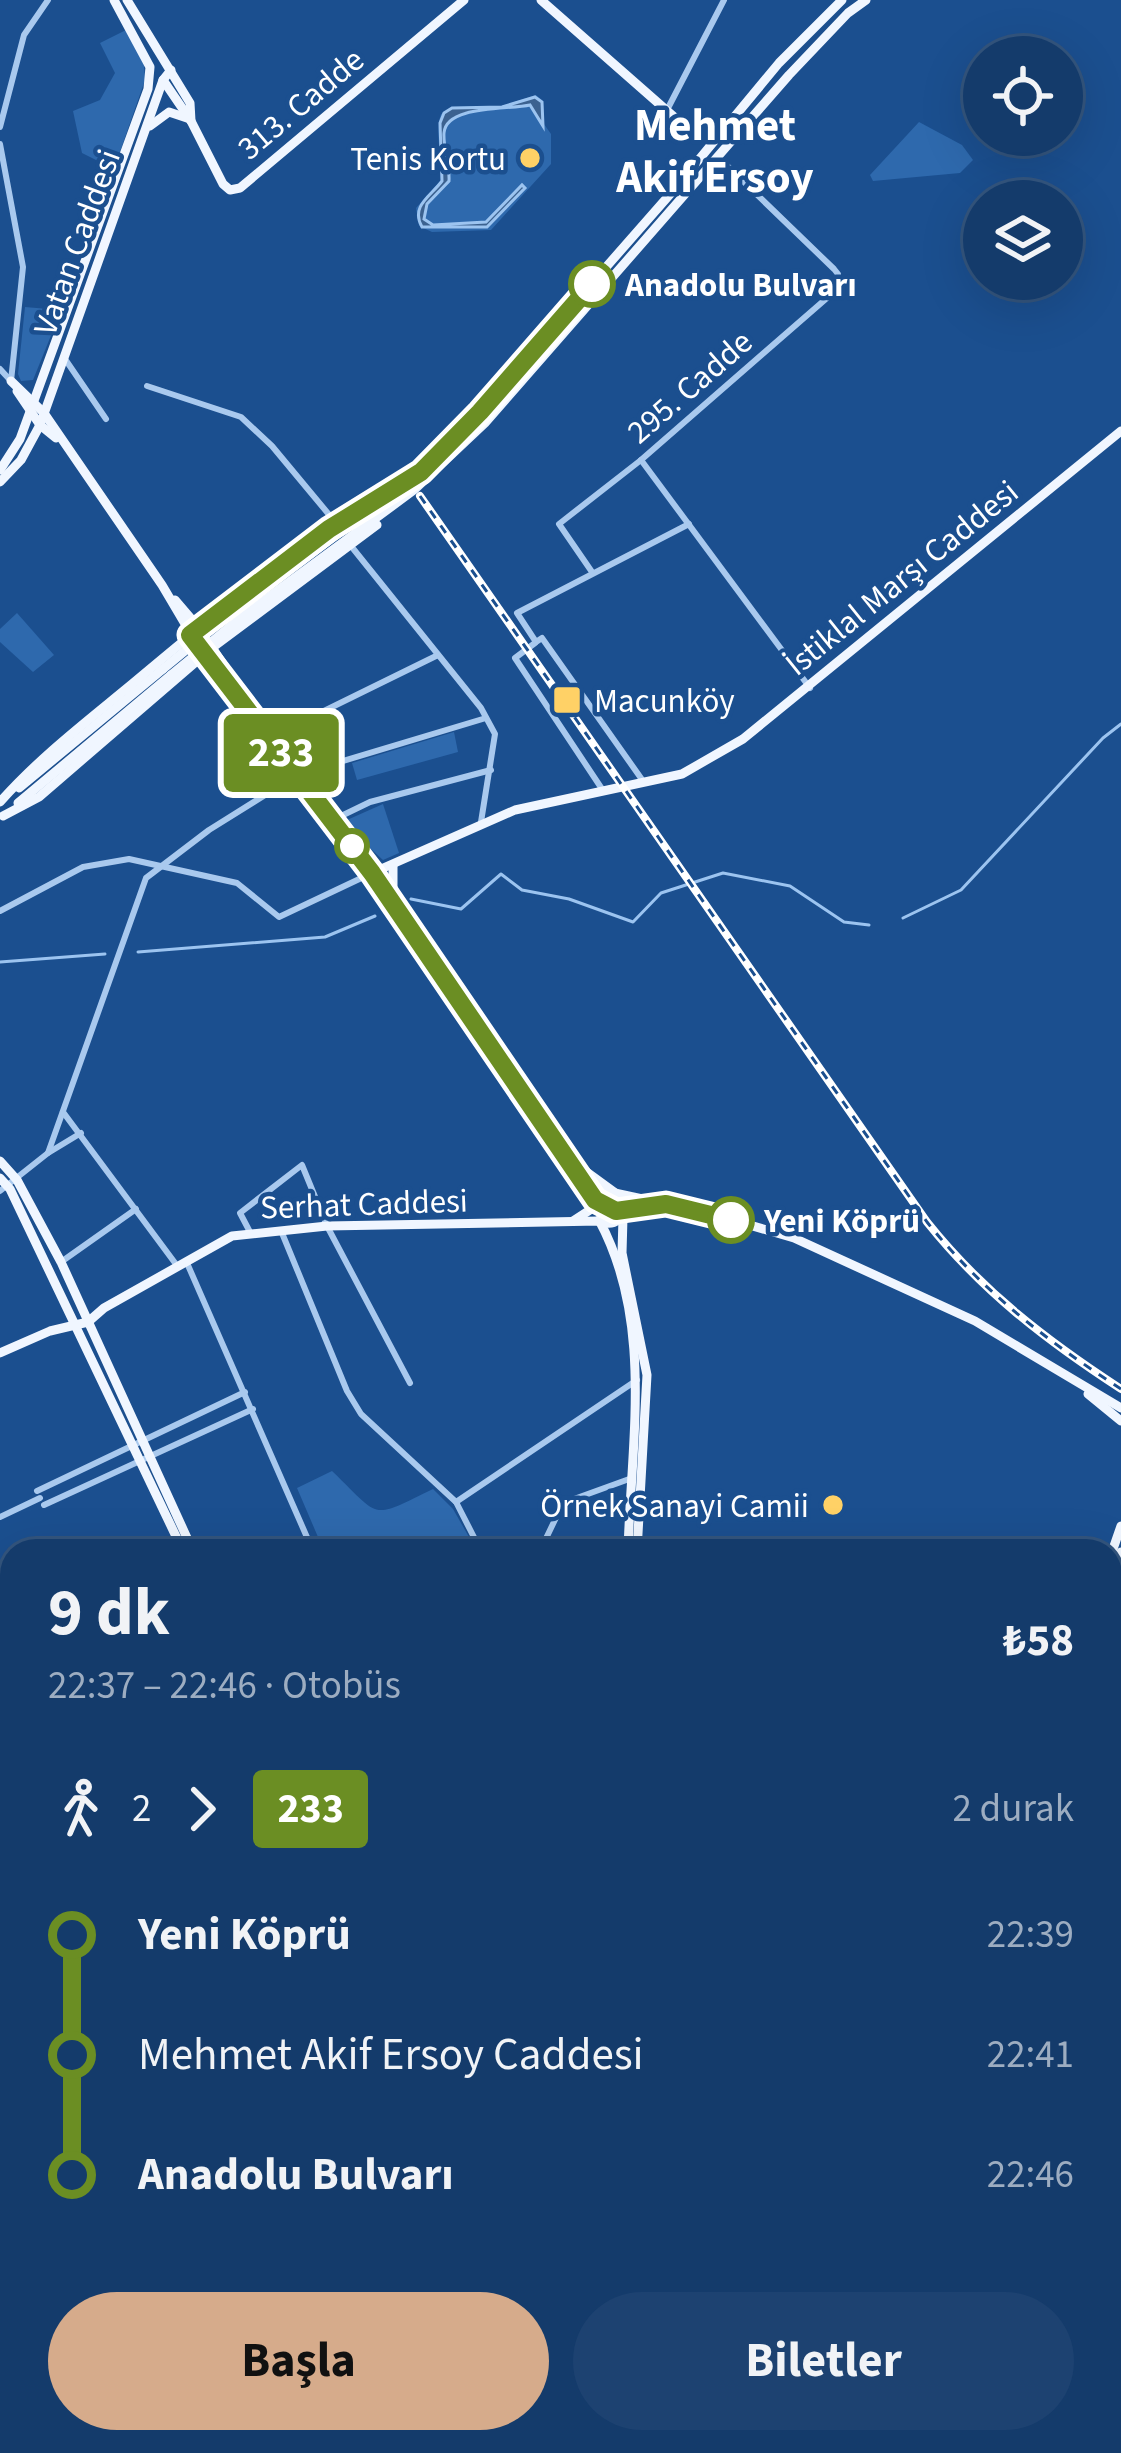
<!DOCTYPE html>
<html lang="tr">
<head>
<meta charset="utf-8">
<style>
  :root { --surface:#143b6b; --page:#1d4271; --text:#f1f3f6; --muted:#9dadc1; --line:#33557e; --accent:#d6ab8b }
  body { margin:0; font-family:"Source Sans 3",sans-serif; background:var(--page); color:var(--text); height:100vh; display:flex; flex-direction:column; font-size:45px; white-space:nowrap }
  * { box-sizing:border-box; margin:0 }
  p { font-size:39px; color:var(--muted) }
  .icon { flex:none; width:66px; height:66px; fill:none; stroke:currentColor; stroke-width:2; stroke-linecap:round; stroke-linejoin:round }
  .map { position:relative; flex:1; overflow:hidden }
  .details { position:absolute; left:0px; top:1539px; width:1122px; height:915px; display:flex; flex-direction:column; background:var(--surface); border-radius:36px 36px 0 0; box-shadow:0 12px 48px #0002,0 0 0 3px var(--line) }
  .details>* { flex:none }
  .badge { padding:0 24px; border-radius:9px; font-size:42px; line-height:78px }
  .buttons { position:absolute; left:963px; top:36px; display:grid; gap:24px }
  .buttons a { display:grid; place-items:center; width:120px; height:120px; border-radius:50%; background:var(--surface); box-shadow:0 12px 48px #0002,0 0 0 3px var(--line); font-size:60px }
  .map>.badge { position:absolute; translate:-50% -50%; box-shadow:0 0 0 6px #fff }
  .legs { display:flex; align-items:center; gap:18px; height:132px; padding:0 48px; font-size:39px }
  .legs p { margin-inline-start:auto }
  .head { display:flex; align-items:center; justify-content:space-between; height:204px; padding:0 48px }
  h1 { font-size:66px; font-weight:700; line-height:90px }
  .action { display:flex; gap:24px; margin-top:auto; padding:24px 48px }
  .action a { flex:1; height:138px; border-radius:72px; background:var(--accent); color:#111; font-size:48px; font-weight:700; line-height:138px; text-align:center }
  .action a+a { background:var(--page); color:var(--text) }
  ul { padding:0 48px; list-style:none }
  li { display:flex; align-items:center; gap:42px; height:120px; font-size:45px }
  li i { display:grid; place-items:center; width:18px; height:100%; margin:0 15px; background:currentColor }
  li i::after { content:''; width:30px; height:30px; margin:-15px; border:9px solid; border-radius:50%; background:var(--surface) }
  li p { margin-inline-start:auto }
  li:first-child i { background:linear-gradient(#0000 50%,currentColor 0) }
  li:last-child i { background:linear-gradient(currentColor 50%,#0000 0) }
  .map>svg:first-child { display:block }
  .green { fill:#2e69ad }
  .water { fill:#3c6290; stroke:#9cc4f0; stroke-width:3 }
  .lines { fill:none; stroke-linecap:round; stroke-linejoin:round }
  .stream { stroke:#9cc4f0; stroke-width:3 }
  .minor { stroke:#a9c9ee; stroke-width:6 }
  .major { stroke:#f0f6ff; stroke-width:9 }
  .rail-casing { stroke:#fff; stroke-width:8 }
  .rail { stroke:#1b4f8f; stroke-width:3; stroke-dasharray:9; stroke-linecap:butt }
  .major-bridge { stroke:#f0f6ff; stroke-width:9 }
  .line-1-casing { stroke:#fff; stroke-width:27 }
  .line-1 { stroke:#6b8e23; stroke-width:18 }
  .poi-dot { fill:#ffd166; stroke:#1b4f8f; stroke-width:4.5 }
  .stop-1-dot { fill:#fff; stroke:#6b8e23; stroke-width:6 }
  .labels { text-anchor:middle; stroke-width:9; stroke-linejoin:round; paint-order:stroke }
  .street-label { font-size:33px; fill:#fff; stroke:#1b4f8f }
  .poi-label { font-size:33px; fill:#fff; stroke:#1b4f8f; text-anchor:end }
  .stop-label { font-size:33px; font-weight:bold; fill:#fff; stroke:#1b4f8f; text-anchor:start }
  .district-label { font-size:45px; font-weight:bold; fill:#fff; stroke:#1b4f8f }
</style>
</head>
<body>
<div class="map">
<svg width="1121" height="2453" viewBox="0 0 1121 2453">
  <rect width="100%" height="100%" fill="#1b4f8f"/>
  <g class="green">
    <path d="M126,30L144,65L145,80L114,169L82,153L73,111L100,100L115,73L100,43Z"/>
    <path d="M536,95L543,101L544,124L551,134V164L491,230L432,232L419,226L416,208L441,180C443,158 434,133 441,114L457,107L502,106Z"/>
    <path d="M919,122L962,145L973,160L960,173L873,181L870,175Z"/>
    <path d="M54,281L71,286L33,380L21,381L18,374L25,307L48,309Z"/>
    <path d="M17,613L54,655L33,672L0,642V629Z"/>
    <path d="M454,732L458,752L357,780L352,763Z"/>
    <path d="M383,804L399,853L383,860L361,840L347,820Z"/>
    <path d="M332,1471C382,1519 369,1520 433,1489L453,1509L477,1551H324L297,1488Z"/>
  </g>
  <path class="water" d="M535,97L542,102L543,126L530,105C508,110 446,105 444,133C443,148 450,165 449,181L427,204L424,219L433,225L486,222L522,185L525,188L487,227H422C410,206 431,196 442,181L440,123L444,113L452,108L502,107Z"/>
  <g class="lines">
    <g class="stream">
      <path d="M411,899L461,909L501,874L522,890L569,899L633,922L661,893L723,873L790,886L844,922L869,925"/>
      <path d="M903,918L961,890L1103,738L1121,724"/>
      <path d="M138,952L325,937L375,916"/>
      <path d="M0,962L105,954"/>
    </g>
    <g class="minor">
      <path d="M667,110L724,0"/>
      <path d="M0,127L24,35L48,0"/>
      <path d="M0,144L23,267L11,381"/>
      <path d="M65,359L106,419"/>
      <path d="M0,369L11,381"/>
      <path d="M147,386L241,417L272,446L336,523"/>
      <path d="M641,460L810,688"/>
      <path d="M351,546L481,708L495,734L481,822"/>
      <path d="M592,572L559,524L641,460L835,291L838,274L834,269L718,157"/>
      <path d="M535,643L515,658L602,789"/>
      <path d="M275,735L438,655"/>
      <path d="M303,773L486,718"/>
      <path d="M643,781L542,638L536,642L517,613L689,524"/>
      <path d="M337,818L370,802L491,770"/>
      <path d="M0,911L83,867L129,859L237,883L279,917L372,873"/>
      <path d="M63,1112L178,1267"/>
      <path d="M48,1153L81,1133"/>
      <path d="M0,1191L48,1153L146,878L209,830L297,775"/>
      <path d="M250,1232L240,1213L302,1165L327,1226L410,1383"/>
      <path d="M282,1233L347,1391L361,1414L456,1502L481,1551"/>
      <path d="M61,1262L136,1209"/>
      <path d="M187,1263L313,1551"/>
      <path d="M37,1491L245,1392"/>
      <path d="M456,1502L637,1380"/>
      <path d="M44,1505L253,1409"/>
      <path d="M0,1517L40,1498"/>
      <path d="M540,1551L563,1503L632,1478"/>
      <path d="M0,1757L12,1772"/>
      <path d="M0,1797L12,1785"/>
      <path d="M1110,2398L1121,2403"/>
      <path d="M1110,2411L1121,2416"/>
      <path d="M860,2442L866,2453"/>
    </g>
    <g class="major">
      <path d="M127,0L190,103L191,121"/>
      <path d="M541,0L698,138H717"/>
      <path d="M163,80L191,121L223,184L230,190L240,188L464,0"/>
      <path d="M150,126L169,112L187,118"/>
      <path d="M11,381L44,413L162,585L204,656L242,701L372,873L585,1187C609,1217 631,1211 666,1205"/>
      <path d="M17,391L40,425L56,438"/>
      <path d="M0,470L20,439L148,89L150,67L114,0"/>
      <path d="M0,482L21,460L40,425L163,80L171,70"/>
      <path d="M175,600L199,628L239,688"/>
      <path d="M237,608L421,473L449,446L672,192L779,63L842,0"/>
      <path d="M243,616L414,490L485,423L789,75L848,13L866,0"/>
      <path d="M19,788L163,669"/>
      <path d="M0,802C40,757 86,722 132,684C201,626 270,569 345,519"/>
      <path d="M18,803L171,675"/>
      <path d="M3,816L39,797L212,648L377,525"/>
      <path d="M372,873L515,810L682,774L743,739L1121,431"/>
      <path d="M393,893V865"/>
      <path d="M433,953L468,1004"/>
      <path d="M501,1052L581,1168L618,1195"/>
      <path d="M0,1161L17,1180L61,1262L193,1551"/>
      <path d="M0,1178L10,1189L183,1551"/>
      <path d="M623,1217L622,1253L647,1375L637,1551"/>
      <path d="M599,1220C654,1322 631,1441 628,1551"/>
      <path d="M573,1221L593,1208L598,1196L610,1192L712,1214L794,1238L975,1321L1121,1408"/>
      <path d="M0,1353L50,1331L88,1322L104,1308L232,1236L327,1226L599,1221C610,1226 619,1223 624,1212L618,1195"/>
      <path d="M1088,1394L1121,1421"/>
      <path d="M1113,1549L1121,1526"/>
      <path d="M1110,1574L1121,1552"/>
      <path d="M0,1891L12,1907"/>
      <path d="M0,1905L12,1921"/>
      <path d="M1110,1994L1121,2000"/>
      <path d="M1110,2009L1121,2014"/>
      <path d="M1110,2234L1121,2210"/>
      <path d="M1110,2266L1121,2242"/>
      <path d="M0,2384H12"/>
      <path d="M505,2442L511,2453"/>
      <path d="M514,2442L523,2453"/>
      <path d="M724,2442L749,2453"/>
      <path d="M751,2442L776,2453"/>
      <path d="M42,2453V2442"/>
      <path d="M566,2453L567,2442"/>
      <path d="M576,2453V2442"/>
      <path d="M1008,2453L1013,2442"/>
      <path d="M1024,2453L1029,2442"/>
    </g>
    <defs>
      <path id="rail" d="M420,496L927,1222C982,1291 1047,1341 1121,1389"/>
    </defs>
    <use href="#rail" class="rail-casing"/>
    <use href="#rail" class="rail"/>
    <g class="major-bridge">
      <path d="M163,669L237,608"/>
      <path d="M171,675L243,616"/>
    </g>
  </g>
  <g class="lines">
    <defs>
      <path id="line-1" d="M592,284L480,412L421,472L329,529L190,635L372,873L595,1200L616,1211L666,1204L731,1220"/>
    </defs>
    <use href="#line-1" class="line-1-casing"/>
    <use href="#line-1" class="line-1"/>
  </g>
  <g class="poi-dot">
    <circle cx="530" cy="158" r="12"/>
    <rect x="552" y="685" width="30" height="30" rx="6"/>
    <circle cx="833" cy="1505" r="12"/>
  </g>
  <g class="stop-1-dot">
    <circle cx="592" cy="284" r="21"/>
    <circle cx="352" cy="846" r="15"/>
    <circle cx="731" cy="1220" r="21"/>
  </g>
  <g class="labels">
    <g class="street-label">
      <text transform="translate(300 103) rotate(-40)" y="12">313. Cadde</text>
      <text transform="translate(76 242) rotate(-70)" y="12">Vatan Caddesi</text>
      <text transform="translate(689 386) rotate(-41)" y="12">295. Cadde</text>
      <text transform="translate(901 577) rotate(-39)" y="12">İstiklal Marşı Caddesi</text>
      <text transform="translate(364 1203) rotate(-2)" y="12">Serhat Caddesi</text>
    </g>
    <g class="poi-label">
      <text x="506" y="170">Tenis Kortu</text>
      <text x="594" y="712" text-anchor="start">Macunköy</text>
      <text x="809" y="1517">Örnek Sanayi Camii</text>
    </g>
    <g class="stop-label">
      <text x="625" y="296">Anadolu Bulvarı</text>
      <text x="764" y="1232">Yeni Köprü</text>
    </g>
    <g class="district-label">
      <text x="715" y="140">Mehmet<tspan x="715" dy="52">Akif Ersoy</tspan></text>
    </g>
  </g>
</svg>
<div class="buttons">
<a><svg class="icon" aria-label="locate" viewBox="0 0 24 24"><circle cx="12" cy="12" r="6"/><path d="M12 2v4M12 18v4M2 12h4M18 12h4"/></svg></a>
<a><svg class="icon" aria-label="layers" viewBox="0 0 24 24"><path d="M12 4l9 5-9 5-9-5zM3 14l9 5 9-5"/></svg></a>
</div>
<b class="badge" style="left:281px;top:753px;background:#6b8e23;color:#fff">233</b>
<section class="details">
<div class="head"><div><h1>9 dk</h1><p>22:37 – 22:46 · Otobüs</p></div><b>₺58</b></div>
<div class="legs"><svg class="icon" aria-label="walk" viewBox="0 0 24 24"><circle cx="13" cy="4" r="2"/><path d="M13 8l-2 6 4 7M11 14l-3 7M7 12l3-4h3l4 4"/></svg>2<svg class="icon" aria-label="forward" viewBox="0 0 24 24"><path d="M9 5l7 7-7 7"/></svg><b class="badge" style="background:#6b8e23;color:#fff">233</b><p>2 durak</p></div>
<ul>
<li><i style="color:#6b8e23"></i><b>Yeni Köprü</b><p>22:39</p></li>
<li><i style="color:#6b8e23"></i><span>Mehmet Akif Ersoy Caddesi</span><p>22:41</p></li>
<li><i style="color:#6b8e23"></i><b>Anadolu Bulvarı</b><p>22:46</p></li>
</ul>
<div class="action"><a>Başla</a><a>Biletler</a></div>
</section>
</div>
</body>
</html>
